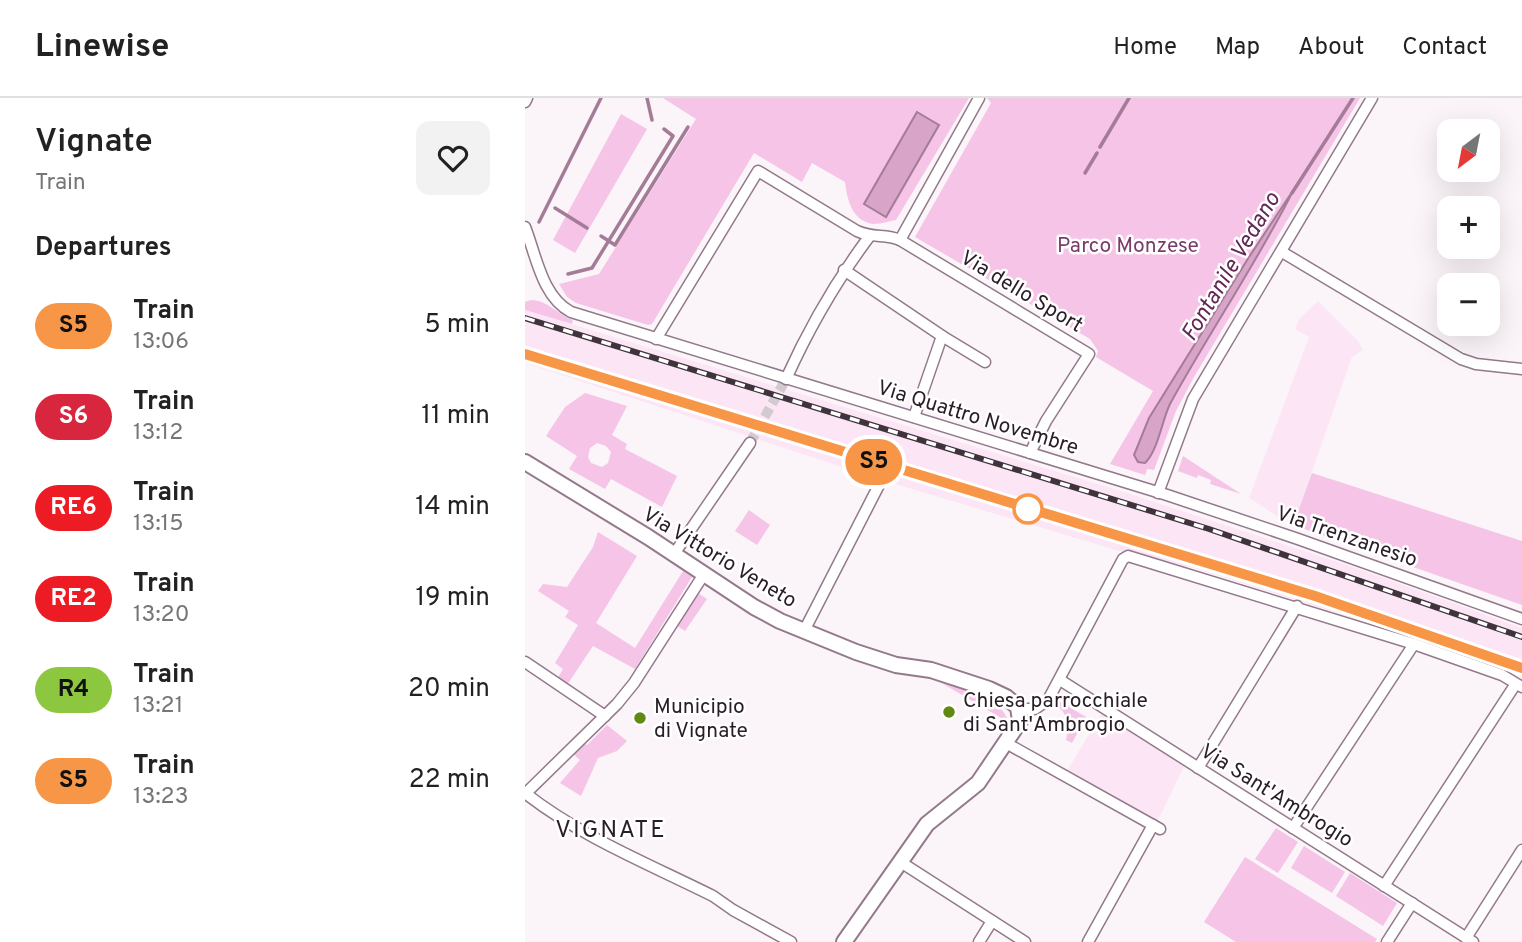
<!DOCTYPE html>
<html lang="en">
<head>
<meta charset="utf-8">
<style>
  :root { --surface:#fff; --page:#f2f2f2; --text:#222; --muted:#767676; --line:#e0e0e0 }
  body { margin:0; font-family:Overpass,sans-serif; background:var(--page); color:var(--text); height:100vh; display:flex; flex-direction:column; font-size:26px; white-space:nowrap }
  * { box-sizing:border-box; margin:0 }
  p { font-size:23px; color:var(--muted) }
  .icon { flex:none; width:38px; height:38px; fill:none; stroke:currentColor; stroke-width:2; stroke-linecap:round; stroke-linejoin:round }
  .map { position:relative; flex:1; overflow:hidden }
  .details { display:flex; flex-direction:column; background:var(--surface); width:525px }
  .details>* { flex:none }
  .badge { padding:0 14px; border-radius:23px; font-size:24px; line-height:46px }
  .needle { width:46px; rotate:212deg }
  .buttons { position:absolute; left:912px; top:21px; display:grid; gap:14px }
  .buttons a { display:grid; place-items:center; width:63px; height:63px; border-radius:14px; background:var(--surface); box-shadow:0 7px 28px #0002; font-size:35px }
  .map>.badge { position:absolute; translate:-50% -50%; box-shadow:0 0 0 4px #fff }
  h2 { padding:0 35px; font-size:26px; line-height:63px }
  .round { display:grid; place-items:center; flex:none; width:74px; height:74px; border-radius:14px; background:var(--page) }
  .head { display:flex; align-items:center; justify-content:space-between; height:119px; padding:0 35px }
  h1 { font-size:33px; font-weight:600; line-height:52px }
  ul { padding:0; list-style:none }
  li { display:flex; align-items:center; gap:21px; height:91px; padding:0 35px }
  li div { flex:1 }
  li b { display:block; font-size:26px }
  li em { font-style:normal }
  li .badge { min-width:77px; font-weight:700; text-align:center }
  header { display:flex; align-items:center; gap:42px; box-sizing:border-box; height:98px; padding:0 35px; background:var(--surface); border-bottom:2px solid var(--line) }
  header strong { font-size:33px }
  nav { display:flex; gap:38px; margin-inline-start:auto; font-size:24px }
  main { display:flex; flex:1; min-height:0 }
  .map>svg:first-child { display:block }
  .built { fill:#fce6f5 }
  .green { fill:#f5c4e7; fill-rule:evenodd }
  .water { fill:#d8a5c9; stroke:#a47c98; stroke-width:2 }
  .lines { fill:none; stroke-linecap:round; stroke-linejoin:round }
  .stream { stroke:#a47c98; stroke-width:3.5 }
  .street-tunnel { stroke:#d1cacf; stroke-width:10; stroke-dasharray:10 5; stroke-linecap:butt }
  .street-casing { stroke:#93798b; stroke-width:13 }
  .secondary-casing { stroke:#93798b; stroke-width:18 }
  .street { stroke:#fff; stroke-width:10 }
  .secondary { stroke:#fff; stroke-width:14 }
  .rail-casing { stroke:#3f343c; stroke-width:6 }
  .rail { stroke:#fff; stroke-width:3.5; stroke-dasharray:10; stroke-linecap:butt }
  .line-casing { stroke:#fff; stroke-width:16 }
  .line { stroke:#f79647; stroke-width:10 }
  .stop-dot { fill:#fff; stroke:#f79647; stroke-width:3.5 }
  .poi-dot { fill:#628911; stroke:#fff; stroke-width:2.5 }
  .labels { text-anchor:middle; stroke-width:5; stroke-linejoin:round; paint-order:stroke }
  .park-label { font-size:21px; fill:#7a3c6b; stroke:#fff }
  .street-label { font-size:21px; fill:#291e26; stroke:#fff }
  .poi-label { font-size:21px; fill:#291e26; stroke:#fff; text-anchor:start }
  .water-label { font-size:23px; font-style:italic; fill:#642856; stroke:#fff }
  .quarter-label { font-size:24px; letter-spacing:2px; fill:#291e26; stroke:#fff }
</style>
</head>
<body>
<header>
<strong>Linewise</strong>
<nav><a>Home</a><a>Map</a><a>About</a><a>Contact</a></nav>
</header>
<main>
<section class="details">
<div class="head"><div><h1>Vignate</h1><p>Train</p></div><a class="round"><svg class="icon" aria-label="heart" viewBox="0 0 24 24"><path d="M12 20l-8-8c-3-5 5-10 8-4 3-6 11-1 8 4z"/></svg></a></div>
<h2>Departures</h2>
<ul>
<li><span class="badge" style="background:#f79647;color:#111">S5</span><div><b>Train</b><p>13:06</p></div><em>5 min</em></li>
<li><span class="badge" style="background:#d7263d;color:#fff">S6</span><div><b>Train</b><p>13:12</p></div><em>11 min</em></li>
<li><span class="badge" style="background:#ed1c24;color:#fff">RE6</span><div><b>Train</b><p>13:15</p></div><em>14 min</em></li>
<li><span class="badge" style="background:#ed1c24;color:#fff">RE2</span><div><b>Train</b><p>13:20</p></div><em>19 min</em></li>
<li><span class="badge" style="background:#8dc63f;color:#111">R4</span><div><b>Train</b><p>13:21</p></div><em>20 min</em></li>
<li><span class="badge" style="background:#f79647;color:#111">S5</span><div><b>Train</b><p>13:23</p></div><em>22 min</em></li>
</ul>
</section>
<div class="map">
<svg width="997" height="844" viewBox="0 0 997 844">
  <rect width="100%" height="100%" fill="#fbf5f9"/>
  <g class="built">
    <path d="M793,203L833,243L838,252L827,259L773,414L758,422L724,400L784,239L770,231L774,221Z"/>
    <path d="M0,212L599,394L837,472L997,530V578L873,534L663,468L661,473L357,382L0,265Z"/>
    <path d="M578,613L660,667L632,724L542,673Z"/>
  </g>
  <g class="green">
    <path d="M138,0H444L371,122C365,123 356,126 349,126C327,124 322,101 320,84L287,65L277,84L229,55L127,226L123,227L51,205L42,199L34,186L74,176L171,21Z"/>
    <path d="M462,0H835L669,279L651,313L629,372L622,371L620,377L585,366L628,293L571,259L573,253L565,241L390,139L466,5Z"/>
    <path d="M96,16L122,31L50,155L28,142Z"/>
    <path d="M6,202C23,202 33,217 48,222L47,226L0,212V204Z"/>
    <path d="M60,295L102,308L87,337L102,346L100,351L152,378L137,409L86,381L80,391L44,371L52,358L21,338L40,309ZM72,345L81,348L86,354L83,365L77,369L66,365L63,359L65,350Z"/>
    <path d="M658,358L716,396L685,386L686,382L673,377L672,380L653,373Z"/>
    <path d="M787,375L997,443V507L768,427Z"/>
    <path d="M224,412L245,427L232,447L210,433Z"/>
    <path d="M73,434L112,458L71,525L110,550L158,473L167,479L110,571L68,548L42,587L32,581L38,571L30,565L53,527L40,519L44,513L13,493L18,486L42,489L68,449Z"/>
    <path d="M173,495L182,501L160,533L151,527Z"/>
    <path d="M403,577C425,586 479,598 483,624Z"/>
    <path d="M534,603L561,619L547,645L541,642L543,632L538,633L537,626L541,625C541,616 538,612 531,608Z"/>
    <path d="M82,627L102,643L92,653L73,660L56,698L35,685L55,662L46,654L57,644L62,647Z"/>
    <path d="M751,730L773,744L753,775L730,761Z"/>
    <path d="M779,748L820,774L807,795L766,770Z"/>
    <path d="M720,759L852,841L850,844H711L679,824Z"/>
    <path d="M825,775L872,805L858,828L811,798Z"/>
  </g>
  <g class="water">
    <path d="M392,14L414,27L361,119L339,106Z"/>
    <path d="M769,91C732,165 685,233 645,306C637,322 633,353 620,365L613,364L609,357L624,320L724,159Z"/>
  </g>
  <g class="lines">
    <g class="stream">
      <path d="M122,0L127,22"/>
      <path d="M575,49L604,0"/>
      <path d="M560,75L572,55"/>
      <path d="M767,95L828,0"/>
      <path d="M30,110L62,130"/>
      <path d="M14,124L76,0"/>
      <path d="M76,138L90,147L163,29"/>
      <path d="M43,176L67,170L148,38L139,31"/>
      <path d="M544,628L554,626"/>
    </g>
    <path class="street-tunnel" d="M225,345L261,281"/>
    <defs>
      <g id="street">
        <path d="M0,4L2,0"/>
        <path d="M0,129C11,157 17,199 46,214L642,397L773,441L997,521"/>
        <path d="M375,142L454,0"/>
        <path d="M757,154L936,261L951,266L997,271"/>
        <path d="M319,172L417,238L389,319"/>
        <path d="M417,238L460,264"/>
        <path d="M131,241L233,73L332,133C349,141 360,135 375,142L564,256L521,323L505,355"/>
        <path d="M261,281C284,230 311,183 344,139"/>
        <path d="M633,395L668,301L847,0"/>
        <path d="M149,456L225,345"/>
        <path d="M279,533L354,387"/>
        <path d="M0,564L80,618"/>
        <path d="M535,582L948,844"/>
        <path d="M494,611H510L523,602L598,461L603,458L889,546L977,577L997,589"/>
        <path d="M481,645L635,731"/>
        <path d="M673,670L772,508"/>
        <path d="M0,695C56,739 124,766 188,798L208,812L266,844"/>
        <path d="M1,695L92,606L109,585L179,476"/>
        <path d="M768,730L889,546"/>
        <path d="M374,763L500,844"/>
        <path d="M859,788L990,587"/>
        <path d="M941,840L997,752"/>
        <path d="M454,844L467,823"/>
        <path d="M563,844L628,727"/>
        <path d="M862,844L887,805"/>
      </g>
      <path id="secondary" d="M0,364L123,439L229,509L255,523L331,554L371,567L406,572L464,591L481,599L493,609L495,623L453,685L402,726L319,844"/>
    </defs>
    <use href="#street" class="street-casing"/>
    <use href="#secondary" class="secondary-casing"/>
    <use href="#street" class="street"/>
    <use href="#secondary" class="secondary"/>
    <defs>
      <g id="rail">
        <path d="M0,220L684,431L997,539"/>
        <path d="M0,256L790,498L997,570"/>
      </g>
    </defs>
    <use href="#rail" class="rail-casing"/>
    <use href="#rail" class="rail"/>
  </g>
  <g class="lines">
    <defs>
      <path id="line" d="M0,256L790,498L997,570"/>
    </defs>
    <use href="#line" class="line-casing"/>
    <use href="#line" class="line"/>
  </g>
  <circle class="stop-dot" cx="503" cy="411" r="14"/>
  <g class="poi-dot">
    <circle cx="424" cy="614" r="7"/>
    <circle cx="115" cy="620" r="7"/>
  </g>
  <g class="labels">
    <g class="park-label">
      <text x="603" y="154">Parco Monzese</text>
    </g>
    <g class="street-label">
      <text transform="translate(497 193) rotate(31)" y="7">Via dello Sport</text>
      <text transform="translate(453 319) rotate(17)" y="7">Via Quattro Novembre</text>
      <text transform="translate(822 438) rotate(19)" y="7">Via Trenzanesio</text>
      <text transform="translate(195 459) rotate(31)" y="7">Via Vittorio Veneto</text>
      <text transform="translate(752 697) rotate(32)" y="7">Via Sant'Ambrogio</text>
    </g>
    <g class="poi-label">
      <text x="438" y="609">Chiesa parrocchiale<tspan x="438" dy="24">di Sant'Ambrogio</tspan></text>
      <text x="129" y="615">Municipio<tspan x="129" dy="24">di Vignate</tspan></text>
    </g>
    <g class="water-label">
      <text transform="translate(705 168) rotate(-59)" y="8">Fontanile Vedano</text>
    </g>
    <g class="quarter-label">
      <text x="86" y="739">VIGNATE</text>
    </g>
  </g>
</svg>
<div class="buttons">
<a><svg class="needle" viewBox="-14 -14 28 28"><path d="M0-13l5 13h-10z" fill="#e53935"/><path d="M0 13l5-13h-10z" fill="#767676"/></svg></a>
<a>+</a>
<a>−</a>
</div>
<b class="badge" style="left:349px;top:364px;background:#f79647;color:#111">S5</b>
</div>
</main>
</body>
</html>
